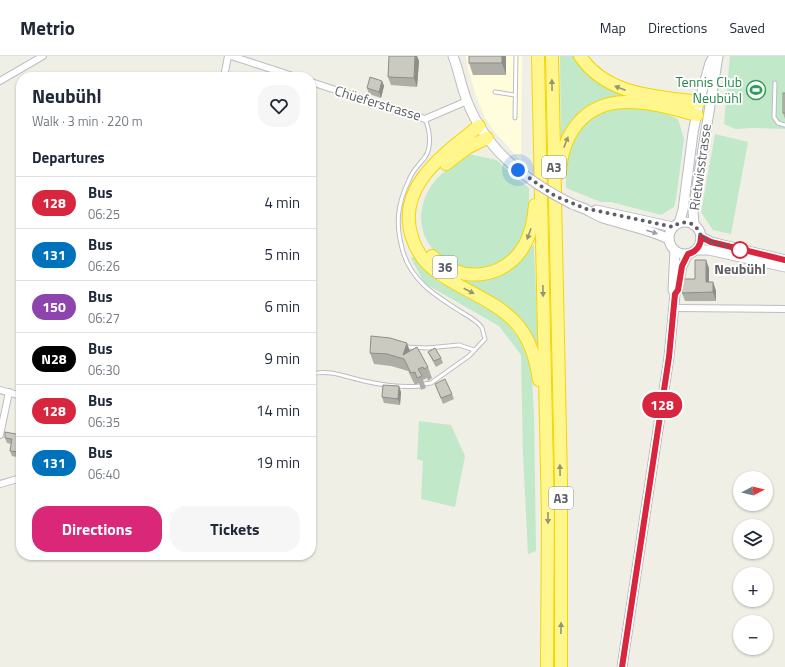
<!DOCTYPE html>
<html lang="en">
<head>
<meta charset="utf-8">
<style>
  :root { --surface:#fff; --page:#f6f6f7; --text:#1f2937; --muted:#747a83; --line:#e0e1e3; --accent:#db2777 }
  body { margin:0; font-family:"Titillium Web",sans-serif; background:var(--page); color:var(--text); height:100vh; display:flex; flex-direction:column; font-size:15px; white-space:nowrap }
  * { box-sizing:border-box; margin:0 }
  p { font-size:13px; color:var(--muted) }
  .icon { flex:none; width:22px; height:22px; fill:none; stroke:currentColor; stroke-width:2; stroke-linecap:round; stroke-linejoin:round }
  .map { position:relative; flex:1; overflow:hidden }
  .drawer { position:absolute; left:16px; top:16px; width:300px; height:488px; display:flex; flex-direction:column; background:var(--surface); border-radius:16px; box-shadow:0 1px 3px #0004 }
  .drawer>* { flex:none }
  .badge { padding:0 8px; border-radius:13px; font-size:14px; line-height:26px }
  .needle { width:26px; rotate:83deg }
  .tools { position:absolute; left:733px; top:415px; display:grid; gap:8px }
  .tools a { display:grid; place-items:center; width:40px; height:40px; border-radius:50%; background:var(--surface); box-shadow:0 1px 3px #0004; font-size:20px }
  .you { position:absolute; width:20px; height:20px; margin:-10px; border:3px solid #fff; border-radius:50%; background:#1a73e8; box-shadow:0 0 0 6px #1a73e833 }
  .map>.badge { position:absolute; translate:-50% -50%; box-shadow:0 0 0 2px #fff }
  h2 { padding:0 16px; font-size:15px; line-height:36px }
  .round { display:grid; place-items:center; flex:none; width:42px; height:42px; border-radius:16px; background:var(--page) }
  .headline { display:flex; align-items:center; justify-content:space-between; height:68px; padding:0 16px }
  h1 { font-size:19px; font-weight:700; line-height:30px }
  .action { display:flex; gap:8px; margin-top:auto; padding:8px 16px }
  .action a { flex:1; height:46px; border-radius:16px; background:var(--accent); color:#fff; font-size:16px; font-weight:700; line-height:46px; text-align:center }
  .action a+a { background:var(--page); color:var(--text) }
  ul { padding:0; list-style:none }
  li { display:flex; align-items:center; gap:12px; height:52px; padding:0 16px; border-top:1px solid var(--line) }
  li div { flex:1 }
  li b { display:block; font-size:15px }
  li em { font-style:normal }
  li .badge { min-width:44px; font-weight:700; text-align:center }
  header { display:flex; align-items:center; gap:24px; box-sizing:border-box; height:56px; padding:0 20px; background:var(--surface); border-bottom:1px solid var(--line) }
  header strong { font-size:19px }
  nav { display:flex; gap:22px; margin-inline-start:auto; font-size:14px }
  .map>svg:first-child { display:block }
  .commercial { fill:#fffddb }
  .green { fill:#c1e8c8 }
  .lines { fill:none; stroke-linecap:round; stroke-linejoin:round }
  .lane-casing { stroke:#bcbdc4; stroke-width:5 }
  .street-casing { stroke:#bcbdc4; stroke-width:8 }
  .secondary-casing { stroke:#babcc3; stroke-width:11 }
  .highway-casing { stroke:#f5d500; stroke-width:14 }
  .lane { stroke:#fff; stroke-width:3 }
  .street { stroke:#fff; stroke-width:6 }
  .secondary { stroke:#fff; stroke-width:9 }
  .highway { stroke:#fff78d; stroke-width:12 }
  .secondary-bridge-casing { stroke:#babcc3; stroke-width:11; stroke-linecap:butt }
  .secondary-bridge { stroke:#fff; stroke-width:9 }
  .wall { fill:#afaea6 }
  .shaded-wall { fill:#8e8d87 }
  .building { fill:#cbcac1; stroke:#8e8d87 }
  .oneway { fill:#969474 }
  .oneway2 { fill:#9e9fa3 }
  .line-casing { stroke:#fff; stroke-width:9 }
  .line { stroke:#d7263d; stroke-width:6 }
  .walk { stroke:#5d5f66; stroke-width:4; stroke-dasharray:0 7.2 }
  .stop-dot { fill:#fff; stroke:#d7263d; stroke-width:2 }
  .labels { text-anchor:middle; stroke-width:3.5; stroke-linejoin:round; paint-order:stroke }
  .shield { fill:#fff; stroke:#8e8f94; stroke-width:1 }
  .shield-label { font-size:13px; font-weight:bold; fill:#5d5f66 }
  .leisure-label { font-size:14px; fill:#27864d; stroke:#fff; text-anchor:end }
  .street-label { font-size:14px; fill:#5d5f66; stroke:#fff }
  .stop-label { font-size:14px; font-weight:bold; fill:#5d5f66; stroke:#fff }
</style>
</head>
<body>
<header>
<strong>Metrio</strong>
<nav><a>Map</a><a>Directions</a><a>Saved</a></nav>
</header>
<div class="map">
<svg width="785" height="611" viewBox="0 0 785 611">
  <rect width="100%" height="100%" fill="#f0efe5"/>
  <path class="commercial" d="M466,0H522L521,105L492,73L485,61L477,43L468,12Z"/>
  <g class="green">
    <path d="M560,0H575L628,38L627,43L571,67L561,83Z"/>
    <path d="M730,0H785V73L752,72L735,73L724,68Z"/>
    <path d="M642,51L664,57L678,63L684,83L676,143L674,151L661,159L611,146H601L566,132V102L575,78L590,62L608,52Z"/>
    <path d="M715,78L748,86L731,178L713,174L701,156Z"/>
    <path d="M468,98L497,104L511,118L529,132C529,148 529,165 523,180C495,247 396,202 427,137C435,120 453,109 468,98Z"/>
    <path d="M534,189L538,293L532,284L451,221L467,222Z"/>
    <path d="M416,200L434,223L502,261L523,287L528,300L532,323L534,360L536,495L528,498L523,399L521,299L499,270L424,227L411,202Z"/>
    <path d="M419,365L451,369L465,400L455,451L421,443L423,405L417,403Z"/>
  </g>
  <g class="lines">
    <defs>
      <g id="lane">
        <path d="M775,27L774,61L778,67L785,69"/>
        <path d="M495,36L515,39"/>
        <path d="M515,62L516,0"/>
        <path d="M405,291L427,292L459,289L474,294"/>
        <path d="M311,318C329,313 346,321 364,325C382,329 401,332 420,330"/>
        <path d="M424,328L431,327L469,300L485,283C484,280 483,275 482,272C479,266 468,260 463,257C436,240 410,225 402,192C395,166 398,147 409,124C412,115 419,109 425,101C432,91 430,74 425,63"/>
      </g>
      <g id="street">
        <path d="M231,0L296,21"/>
        <path d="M224,21L228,0"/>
        <path d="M0,25L43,0"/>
        <path d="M311,26L425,63L467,45"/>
        <path d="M674,252L785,253"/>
        <path d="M0,334L21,340"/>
        <path d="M0,379L9,336"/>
        <path d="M0,428L21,422"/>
      </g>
      <g id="secondary">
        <path d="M453,0C459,15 461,30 467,45C476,68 490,88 507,104"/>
        <path d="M572,148C577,150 584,152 589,155C594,158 597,160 603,162C625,169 648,173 669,183"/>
        <path d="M596,154L673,171"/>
        <circle cx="685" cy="182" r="16"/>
        <path d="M679,167L683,154L693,77L699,46L710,7L714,0"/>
        <path d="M694,169L693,155L718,0"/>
        <path d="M701,181L711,186L785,204"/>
        <path d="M696,194H709L785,211"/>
        <path d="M678,230L682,210L688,198"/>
        <path d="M622,611L669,301L675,238L673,234L675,195"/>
      </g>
      <g id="highway">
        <path d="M538,0L548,461L547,611"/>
        <path d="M552,0L561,425V611"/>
        <path d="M580,0C607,40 656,40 699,46"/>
        <path d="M479,70C446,97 395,130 412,181C417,198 428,211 443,220C467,236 495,245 515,266C530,282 536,302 539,324"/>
        <path d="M446,108L467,92L487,82"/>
        <path d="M560,117C562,79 583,47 625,46C648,45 674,53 697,59"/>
        <path d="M432,200C459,228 504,224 524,190C532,177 534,163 535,149"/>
      </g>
    </defs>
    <use href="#lane" class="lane-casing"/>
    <use href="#street" class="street-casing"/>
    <use href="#secondary" class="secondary-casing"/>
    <use href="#highway" class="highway-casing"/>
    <use href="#lane" class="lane"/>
    <use href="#street" class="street"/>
    <use href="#secondary" class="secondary"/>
    <use href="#highway" class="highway"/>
    <defs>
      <path id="secondary-bridge" d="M507,104C527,123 548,136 572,148"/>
    </defs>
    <use href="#secondary-bridge" class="secondary-bridge-casing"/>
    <use href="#secondary-bridge" class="secondary-bridge"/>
  </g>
  <g class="wall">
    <path d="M389,0H417L419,5L417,31L391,29L388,21Z"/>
    <path d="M469,0H506V19H473L469,7Z"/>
    <path d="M382,25L384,30L381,42L369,38L367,32Z"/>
    <path d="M783,57H785V63Z"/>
    <path d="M709,212V226H713L716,235V245H685L682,237L695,223Z"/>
    <path d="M410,295L428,311L432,322L428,325L427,322L423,324L426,332L421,334L419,327L415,329L408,315L391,310L374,308L370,297Z"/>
    <path d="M428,296L441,302L443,307L436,311L431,302Z"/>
    <path d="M435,328L452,338L454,343L443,348Z"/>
    <path d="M401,336L400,349L384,347L382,341Z"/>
    <path d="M21,379V402L12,400L10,395L11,388L7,387L5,382Z"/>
  </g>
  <g class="shaded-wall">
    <path d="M415,0H417L419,5L417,31L414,22Z"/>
    <path d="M502,0H506V19L502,7Z"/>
    <path d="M382,25L384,30L381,42L379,36Z"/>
    <path d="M706,204L709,212V235L706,226Z"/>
    <path d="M713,226L716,235V245L713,236Z"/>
    <path d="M407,287L411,298L403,299Z"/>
    <path d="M399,330L401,336L400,349L398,343Z"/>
    <path d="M21,385V402L19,396Z"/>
  </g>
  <g class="building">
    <path d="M389,0H415L414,22L388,21Z"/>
    <rect x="469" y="0" width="33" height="7"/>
    <path d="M370,21L382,25L379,36L367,32Z"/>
    <rect x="783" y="37" width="2" height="20"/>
    <path d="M695,204H706V226H713V236L682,237V223H695Z"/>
    <path d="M371,280L390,282L407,287L403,299L417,291L428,311L424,313L423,311L418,313L422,320L417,322L415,316L411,317L404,303L387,298L370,297Z"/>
    <path d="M435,292L441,302L434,305L428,296Z"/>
    <path d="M445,323L452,338L441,342L435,328Z"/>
    <path d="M383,329L399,330L398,343L382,341Z"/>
    <path d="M5,376L21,379V385L19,396L10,395L12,383L5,382Z"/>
  </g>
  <defs><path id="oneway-solid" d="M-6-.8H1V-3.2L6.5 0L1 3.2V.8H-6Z"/></defs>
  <g class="oneway">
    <use href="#oneway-solid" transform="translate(552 29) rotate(-91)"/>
    <use href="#oneway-solid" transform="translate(620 32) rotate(-159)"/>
    <use href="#oneway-solid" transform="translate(566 86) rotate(-69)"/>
    <use href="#oneway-solid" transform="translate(529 178) rotate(109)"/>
    <use href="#oneway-solid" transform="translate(469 235) rotate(28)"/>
    <use href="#oneway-solid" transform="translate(543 235) rotate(89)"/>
    <use href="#oneway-solid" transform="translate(560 414) rotate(-91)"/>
    <use href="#oneway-solid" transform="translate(548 462) rotate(90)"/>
    <use href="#oneway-solid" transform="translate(561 572) rotate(-89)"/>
  </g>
  <use class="oneway2" href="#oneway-solid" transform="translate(652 176) rotate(18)"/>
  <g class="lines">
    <defs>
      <path id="line" d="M622,611L669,301L675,238L678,234L682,210L688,198C696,196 701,190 701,181L711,186L785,204"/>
    </defs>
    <use href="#line" class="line-casing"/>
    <use href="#line" class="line"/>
    <path class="walk" d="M518,114L555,140L589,154H594L673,171C684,162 698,167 701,181L711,186L740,194"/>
  </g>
  <defs>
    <symbol id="stadium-ring" viewBox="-11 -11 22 22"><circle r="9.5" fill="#fff" stroke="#2e9e5b" stroke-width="1.5"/><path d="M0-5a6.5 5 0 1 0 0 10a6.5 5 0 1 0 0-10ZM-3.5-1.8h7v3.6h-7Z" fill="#2e9e5b"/></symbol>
  </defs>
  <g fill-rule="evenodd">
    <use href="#stadium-ring" x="745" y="23" width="22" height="22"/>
  </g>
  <circle class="stop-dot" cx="740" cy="194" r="8"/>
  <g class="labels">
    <g class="shield">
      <rect x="542" y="100" width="24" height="22" rx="3"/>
      <rect x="433" y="200" width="24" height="22" rx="3"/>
      <rect x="549" y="431" width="24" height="22" rx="3"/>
    </g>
    <g class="shield-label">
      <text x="554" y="116">A3</text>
      <text x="445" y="216">36</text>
      <text x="561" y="447">A3</text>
    </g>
    <g class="leisure-label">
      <text x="742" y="31">Tennis Club<tspan x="742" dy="16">Neubühl</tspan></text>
    </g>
    <g class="street-label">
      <text transform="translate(378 47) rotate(17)" y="5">Chüeferstrasse</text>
      <text transform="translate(700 111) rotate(-82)" y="5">Rietwisstrasse</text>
    </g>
    <g class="stop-label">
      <text x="740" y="218">Neubühl</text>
    </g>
  </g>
</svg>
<div class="tools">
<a><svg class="needle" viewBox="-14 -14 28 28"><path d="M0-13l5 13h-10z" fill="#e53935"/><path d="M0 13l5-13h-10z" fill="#747a83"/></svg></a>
<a><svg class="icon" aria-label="layers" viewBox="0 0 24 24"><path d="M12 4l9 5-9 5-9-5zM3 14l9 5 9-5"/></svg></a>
<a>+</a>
<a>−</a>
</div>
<div class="you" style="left:518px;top:114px"></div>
<b class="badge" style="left:662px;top:349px;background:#d7263d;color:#fff">128</b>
<section class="drawer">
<div class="headline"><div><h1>Neubühl</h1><p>Walk · 3 min · 220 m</p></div><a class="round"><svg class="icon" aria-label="heart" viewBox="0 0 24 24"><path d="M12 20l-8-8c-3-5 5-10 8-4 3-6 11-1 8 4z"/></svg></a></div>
<h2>Departures</h2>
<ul>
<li><span class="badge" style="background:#d7263d;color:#fff">128</span><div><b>Bus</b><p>06:25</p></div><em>4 min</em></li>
<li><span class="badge" style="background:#0072bc;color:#fff">131</span><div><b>Bus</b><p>06:26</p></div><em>5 min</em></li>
<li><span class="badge" style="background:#8e44ad;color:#fff">150</span><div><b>Bus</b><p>06:27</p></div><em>6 min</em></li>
<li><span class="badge" style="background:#000;color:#fff">N28</span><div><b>Bus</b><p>06:30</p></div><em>9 min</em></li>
<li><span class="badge" style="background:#d7263d;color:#fff">128</span><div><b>Bus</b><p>06:35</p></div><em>14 min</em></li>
<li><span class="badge" style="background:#0072bc;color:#fff">131</span><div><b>Bus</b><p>06:40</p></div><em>19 min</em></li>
</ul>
<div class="action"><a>Directions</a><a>Tickets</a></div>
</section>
</div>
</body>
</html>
